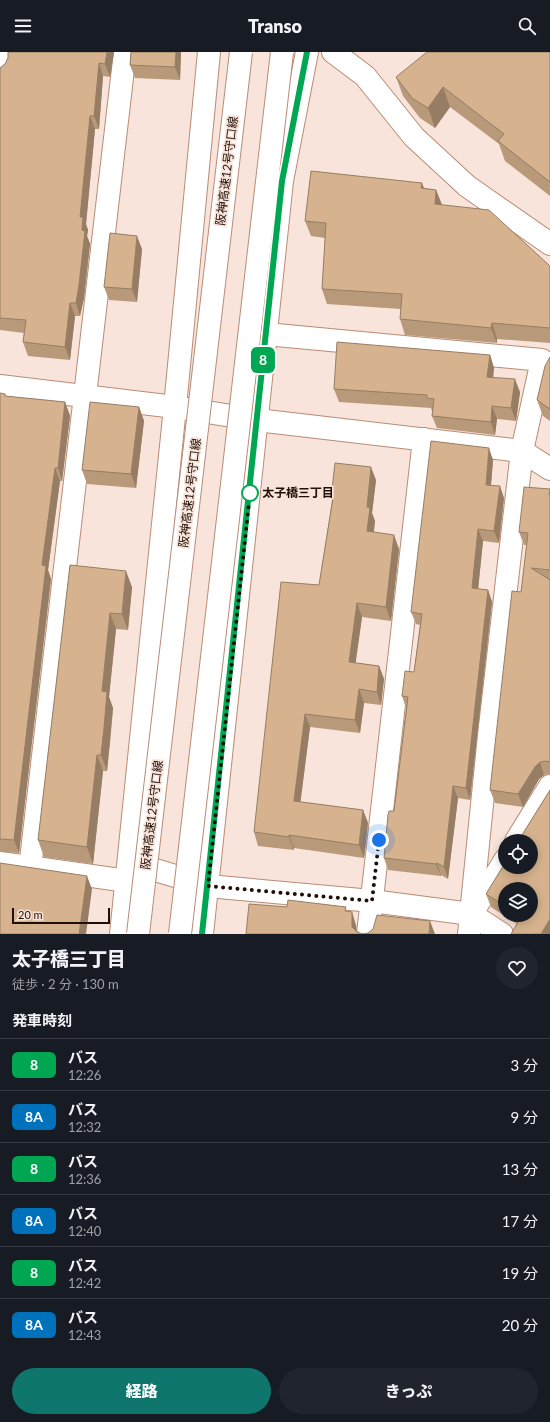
<!DOCTYPE html>
<html lang="ja">
<head>
<meta charset="utf-8">
<style>
  :root { --surface:#171b24; --page:#20242c; --text:#f1f3f6; --muted:#9ea1a6; --line:#363941; --accent:#0f766e }
  body { margin:0; font-family:Lato,"Noto Sans JP",sans-serif; background:var(--page); color:var(--text); height:100vh; display:flex; flex-direction:column; font-size:15px; white-space:nowrap }
  * { box-sizing:border-box; margin:0 }
  p { font-size:13px; color:var(--muted) }
  .icon { flex:none; width:22px; height:22px; fill:none; stroke:currentColor; stroke-width:2; stroke-linecap:round; stroke-linejoin:round }
  .map { position:relative; height:882px; overflow:hidden }
  .panel { display:flex; flex-direction:column; background:var(--surface); flex:1 }
  .panel>* { flex:none }
  .badge { padding:0 8px; border-radius:6px; font-size:14px; line-height:26px }
  .tools { position:absolute; left:498px; top:782px; display:grid; gap:8px }
  .tools a { display:grid; place-items:center; width:40px; height:40px; border-radius:50%; background:var(--surface); box-shadow:0 2px 10px #0003; font-size:20px }
  .scale { position:absolute; left:12px; bottom:10px; width:98px; box-sizing:border-box; padding-left:4px; border:2px solid #1f0f07; border-top:0; font-size:11px; line-height:14px; white-space:nowrap; color:#1f0f07; -webkit-text-stroke:3px #f8e4da; paint-order:stroke }
  .you { position:absolute; width:20px; height:20px; margin:-10px; border:3px solid #fff; border-radius:50%; background:#1a73e8; box-shadow:0 0 0 6px #1a73e833 }
  .map>.badge { position:absolute; translate:-50% -50%; box-shadow:0 0 0 2px #fff }
  h2 { padding:0 12px; font-size:15px; line-height:36px }
  .round { display:grid; place-items:center; flex:none; width:42px; height:42px; border-radius:21px; background:var(--page) }
  .headline { display:flex; align-items:center; justify-content:space-between; height:68px; padding:0 12px }
  h1 { font-size:19px; font-weight:800; line-height:30px }
  .button { display:flex; gap:8px; margin-top:auto; padding:8px 12px }
  .button a { flex:1; height:46px; border-radius:24px; background:var(--accent); color:#fff; font-size:16px; font-weight:800; line-height:46px; text-align:center }
  .button a+a { background:var(--page); color:var(--text) }
  ul { padding:0; list-style:none }
  li { display:flex; align-items:center; gap:12px; height:52px; padding:0 12px; border-top:1px solid var(--line) }
  li div { flex:1 }
  li b { display:block; font-size:15px }
  li em { font-style:normal }
  li .badge { min-width:44px; font-weight:700; text-align:center }
  header { display:flex; justify-content:space-between; align-items:center; height:52px; padding:0 12px; background:var(--surface); font-size:18px; font-weight:800 }
  .map>svg:first-child { display:block }
  .lines { fill:none; stroke-linecap:round; stroke-linejoin:round }
  .pedestrian-casing { stroke:#b98c75; stroke-width:24 }
  .minor-casing { stroke:#b98c75; stroke-width:24 }
  .pedestrian { stroke:#fff; stroke-width:22 }
  .minor { stroke:#fff; stroke-width:22 }
  .motorway-bridge-casing { stroke:#b98c75; stroke-width:24; stroke-linecap:butt }
  .motorway-bridge { stroke:#fff; stroke-width:22 }
  .wall { fill:#b89a7a; fill-rule:evenodd }
  .shaded-wall { fill:#967d63 }
  .building { fill:#d6b38e; stroke:#967d63 }
  .line-casing { stroke:#fff; stroke-width:9 }
  .line { stroke:#00a651; stroke-width:6 }
  .walk { stroke:#1f0f07; stroke-width:4; stroke-dasharray:0 7.2 }
  .stop-dot { fill:#fff; stroke:#00a651; stroke-width:2 }
  .labels { text-anchor:middle; stroke-width:3.5; stroke-linejoin:round; paint-order:stroke }
  .street-label { font-size:12px; fill:#1f0f07; stroke:#f8e4da }
  .stop-label { font-size:12px; font-weight:bold; fill:#1f0f07; stroke:#f8e4da; text-anchor:start }
</style>
</head>
<body>
<header><svg class="icon" aria-label="menu" viewBox="0 0 24 24"><path d="M4 6h16M4 12h16M4 18h16"/></svg>Transo<svg class="icon" aria-label="search" viewBox="0 0 24 24"><circle cx="10" cy="10" r="6"/><path d="M15 15l6 6"/></svg></header>
<div class="map">
<svg width="550" height="882" viewBox="0 0 550 882">
  <rect width="100%" height="100%" fill="#f8e4da"/>
  <g class="lines">
    <defs>
      <path id="pedestrian" d="M333,0L365,24L414,85L467,134L550,192"/>
      <g id="minor">
        <path d="M0,18L2,0"/>
        <path d="M266,282L542,308L522,399L489,683L469,882"/>
        <path d="M0,334L175,355L257,368L522,399L550,417"/>
        <path d="M516,789L550,734"/>
        <path d="M129,810L208,834L372,849L471,862L502,882"/>
        <path d="M0,811L127,829"/>
        <path d="M30,816L125,0"/>
        <path d="M474,858L505,808"/>
        <path d="M121,882L175,355L209,0"/>
        <path d="M202,882L282,129L307,0"/>
        <path d="M368,882L424,387"/>
      </g>
    </defs>
    <use href="#pedestrian" class="pedestrian-casing"/>
    <use href="#minor" class="minor-casing"/>
    <use href="#pedestrian" class="pedestrian"/>
    <use href="#minor" class="minor"/>
    <defs>
      <g id="motorway-bridge">
        <path d="M138,882L241,0"/>
        <path d="M180,882L282,0"/>
      </g>
    </defs>
    <use href="#motorway-bridge" class="motorway-bridge-casing"/>
    <use href="#motorway-bridge" class="motorway-bridge"/>
  </g>
  <g class="wall">
    <path d="M8,0H114L110,25L103,24L99,77H95L86,172L88,178L87,184L90,192L84,246L80,264H75L70,308L28,304L23,290L24,281L0,278V16L5,12L8,6Z"/>
    <path d="M131,0H181L180,28L135,26L130,13Z"/>
    <path d="M550,0V144L505,109L499,92L450,55L435,76L420,66L403,44L396,25Z"/>
    <path d="M424,136L436,138L442,153L550,214V291L497,287V291L405,283L400,267L401,257L327,252L322,237L325,186L311,184L305,169Z"/>
    <path d="M142,197L137,250L109,248L104,235Z"/>
    <path d="M490,303L494,316L493,325L520,340L516,369L497,367L495,383L437,376L432,364L433,359H432L431,356L339,350L334,337Z"/>
    <path d="M550,305V369L543,364L537,348Z"/>
    <path d="M0,341L5,342L6,344L65,350L70,364L62,429H60L48,518L51,527L19,801L0,800Z"/>
    <path d="M139,355L144,369L136,436L87,432L82,418Z"/>
    <path d="M493,408L491,433L504,446L499,491L483,489L478,537L488,538L492,550L470,748L458,746L448,827L441,823V824L388,818L384,806L394,759L406,656L402,644L414,620L420,573L416,572L411,560Z"/>
    <path d="M376,428L372,461L375,469L374,480L399,497L391,569L362,565L355,611L379,614L384,627L381,653L364,651L360,681L310,675L300,750L363,758L368,771L364,806L294,796V798L258,794L254,780L319,533L332,449L331,446Z"/>
    <path d="M550,437V722L544,723L539,727L523,755L495,751L490,738L521,540L527,493H524L519,480Z"/>
    <path d="M70,513L132,535L128,578L116,577L109,645L113,656L110,692L107,719H103L93,812L44,805L38,788Z"/>
    <path d="M550,738V882H511L517,872L491,855L486,842L505,811V815H531V789H516L515,788L522,783ZM505,837H531V863H505Z"/>
  </g>
  <g class="shaded-wall">
    <path d="M107,0H114L110,25L105,12Z"/>
    <path d="M176,0H181L180,28L175,15Z"/>
    <path d="M99,11L103,24L99,77L94,64Z"/>
    <path d="M443,35L450,55L435,76L428,56Z"/>
    <path d="M90,64L95,77L86,172L88,178L87,184L90,192L84,246L80,264L76,251L82,178L80,165Z"/>
    <path d="M422,131L428,146L421,136Z"/>
    <path d="M436,138L442,153L435,152Z"/>
    <path d="M137,184L142,197L137,250L132,237Z"/>
    <path d="M70,251L75,264L70,308L65,295Z"/>
    <path d="M492,271L497,287V291L491,276Z"/>
    <path d="M490,303L494,316L492,338L487,325Z"/>
    <path d="M515,327L520,340L516,369L511,356Z"/>
    <path d="M65,350L70,364L62,429L58,416Z"/>
    <path d="M492,354L497,367L495,383L491,370Z"/>
    <path d="M139,355L144,369L136,436L131,422Z"/>
    <path d="M489,396L493,408L490,445L486,433Z"/>
    <path d="M371,415L376,428L372,461L375,469L372,492L367,479V455Z"/>
    <path d="M55,416L60,429L48,518L51,527L19,801L14,788L42,513Z"/>
    <path d="M500,434L504,446L499,491L494,479Z"/>
    <path d="M478,477L483,489L477,548L472,536Z"/>
    <path d="M394,483L399,497L391,569L386,555Z"/>
    <path d="M126,519L132,535L128,578L122,562Z"/>
    <path d="M488,538L492,550L470,748L466,736Z"/>
    <path d="M357,551L362,565L354,623L349,610Z"/>
    <path d="M110,561L116,577L109,645L113,656L107,719L101,703L102,639Z"/>
    <path d="M379,614L384,627L381,653L377,640Z"/>
    <path d="M359,637L364,651L360,681L355,668Z"/>
    <path d="M305,662L310,675L299,762L294,749Z"/>
    <path d="M97,703L103,719L93,812L87,795Z"/>
    <path d="M540,710L544,723L539,727L523,755L518,742L535,715Z"/>
    <path d="M453,734L458,746L448,827L444,815Z"/>
    <path d="M363,758L368,771L364,806L359,793Z"/>
    <path d="M289,783L294,796V798L289,785Z"/>
    <path d="M437,811L441,823V824L436,812Z"/>
    <path d="M87,824L92,837L86,882H79Z"/>
    <path d="M352,860L356,873L357,882L352,875Z"/>
    <path d="M550,867V882H541Z"/>
    <path d="M430,869L435,882H429Z"/>
  </g>
  <g class="building">
    <path d="M8,0H107L105,12L99,11L94,64H90L80,165H83L82,178L85,179L79,233L76,251H70L65,295L23,290L26,268L0,266V16L5,12L8,6Z"/>
    <path d="M131,0H176L175,15L130,13Z"/>
    <path d="M427,0H550V130L498,89L504,82L443,35L428,56L412,46L396,25Z"/>
    <path d="M311,119L422,131L421,136L436,138L435,152L489,158L550,214V276L492,271L491,276L400,267L402,242L322,237L326,171L305,169Z"/>
    <path d="M110,181L137,184L132,237L104,235Z"/>
    <path d="M337,290L490,303L487,325L515,327L511,356L492,354L491,370L432,364L434,347L427,346V343L334,337Z"/>
    <path d="M550,305V357L537,348L545,314Z"/>
    <path d="M0,341L5,342V344L65,350L58,416H55L42,513L46,514L14,788L0,787Z"/>
    <path d="M90,350L139,355L131,422L82,418Z"/>
    <path d="M431,389L489,396L486,433L500,434L494,479L478,477L472,536L488,538L466,736L453,734L444,815L437,811L436,812L384,806L388,763L389,759H394L408,645L402,644L405,619L414,620L422,562L411,560Z"/>
    <path d="M335,411L371,415L367,455L370,456L367,479L394,483L386,555L357,551L349,610L379,614L377,640L359,637L355,668L305,662L294,749L363,758L359,793L289,783V785L254,780L281,530L319,533L333,446H331Z"/>
    <path d="M524,435L550,437L549,443H550V518L531,516L550,528V710L546,709L540,710L535,715L518,742L490,738L512,539L521,540L528,481L519,480Z"/>
    <path d="M70,513L126,519L122,562L110,561L102,639L107,640L104,676L101,703H97L87,795L38,788Z"/>
    <path d="M550,738V867L541,882H511L521,865L518,863H531V837H505V854L486,842L505,811V815H531V789H517L515,788L522,783Z"/>
    <path d="M0,811L87,824L79,882H0Z"/>
    <path d="M288,848L346,855L345,859L352,860V875L356,879L362,882L368,881L373,877L377,863L430,869L429,882H246L249,852L287,855Z"/>
  </g>
  <g class="lines">
    <defs>
      <path id="line" d="M202,882L282,129L307,0"/>
    </defs>
    <use href="#line" class="line-casing"/>
    <use href="#line" class="line"/>
    <path class="walk" d="M250,441L208,834L372,849L379,788"/>
  </g>
  <circle class="stop-dot" cx="250" cy="441" r="8"/>
  <g class="labels">
    <g class="street-label">
      <text transform="translate(227 119) rotate(-83)" y="4">阪神高速12号守口線</text>
      <text transform="translate(190 441) rotate(-83)" y="4">阪神高速12号守口線</text>
      <text transform="translate(152 763) rotate(-83)" y="4">阪神高速12号守口線</text>
    </g>
    <g class="stop-label">
      <text x="262" y="445">太子橋三丁目</text>
    </g>
  </g>
</svg>
<div class="tools">
<a><svg class="icon" aria-label="locate" viewBox="0 0 24 24"><circle cx="12" cy="12" r="6"/><path d="M12 2v4M12 18v4M2 12h4M18 12h4"/></svg></a>
<a><svg class="icon" aria-label="layers" viewBox="0 0 24 24"><path d="M12 4l9 5-9 5-9-5zM3 14l9 5 9-5"/></svg></a>
</div>
<div class="scale">20 m</div>
<div class="you" style="left:379px;top:788px"></div>
<b class="badge" style="left:263px;top:308px;background:#00a651;color:#fff">8</b>
</div>
<section class="panel">
<div class="headline"><div><h1>太子橋三丁目</h1><p>徒歩 · 2 分 · 130 m</p></div><a class="round"><svg class="icon" aria-label="heart" viewBox="0 0 24 24"><path d="M12 20l-8-8c-3-5 5-10 8-4 3-6 11-1 8 4z"/></svg></a></div>
<h2>発車時刻</h2>
<ul>
<li><span class="badge" style="background:#00a651;color:#fff">8</span><div><b>バス</b><p>12:26</p></div><em>3 分</em></li>
<li><span class="badge" style="background:#0072bc;color:#fff">8A</span><div><b>バス</b><p>12:32</p></div><em>9 分</em></li>
<li><span class="badge" style="background:#00a651;color:#fff">8</span><div><b>バス</b><p>12:36</p></div><em>13 分</em></li>
<li><span class="badge" style="background:#0072bc;color:#fff">8A</span><div><b>バス</b><p>12:40</p></div><em>17 分</em></li>
<li><span class="badge" style="background:#00a651;color:#fff">8</span><div><b>バス</b><p>12:42</p></div><em>19 分</em></li>
<li><span class="badge" style="background:#0072bc;color:#fff">8A</span><div><b>バス</b><p>12:43</p></div><em>20 分</em></li>
</ul>
<div class="button"><a>経路</a><a>きっぷ</a></div>
</section>
</body>
</html>
